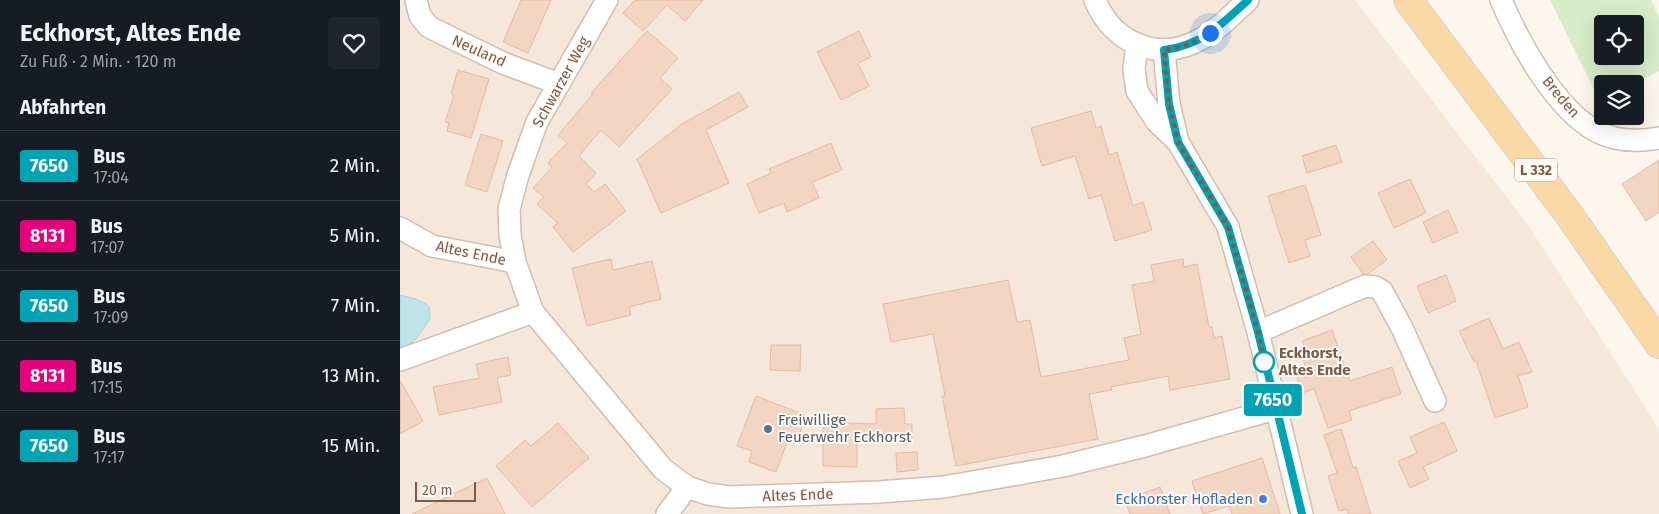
<!DOCTYPE html>
<html lang="de">
<head>
<meta charset="utf-8">
<style>
  :root { --surface:#171b24; --page:#20242c; --text:#f1f3f6; --muted:#9ea1a6; --line:#363941 }
  body { margin:0; font-family:"Fira Sans",sans-serif; background:var(--page); color:var(--text); height:100vh; display:flex; flex-direction:column; font-size:19px; white-space:nowrap }
  * { box-sizing:border-box; margin:0 }
  p { font-size:16px; color:var(--muted) }
  .icon { flex:none; width:28px; height:28px; fill:none; stroke:currentColor; stroke-width:2; stroke-linecap:round; stroke-linejoin:round }
  .map { position:relative; flex:1; overflow:hidden }
  .drawer { display:flex; flex-direction:column; background:var(--surface); width:400px }
  .drawer>* { flex:none }
  .badge { padding:0 10px; border-radius:4px; font-size:18px; line-height:32px }
  .controls { position:absolute; left:1194px; top:15px; display:grid; gap:10px }
  .controls a { display:grid; place-items:center; width:50px; height:50px; border-radius:5px; background:var(--surface); box-shadow:0 5px 20px #0002; font-size:25px }
  .scale { position:absolute; left:15px; bottom:12px; width:61px; box-sizing:border-box; padding-left:5px; border:2px solid #7a5c4d; border-top:0; font-size:14px; line-height:18px; white-space:nowrap; color:#7a5c4d; -webkit-text-stroke:4px #fffaf3; paint-order:stroke }
  .you { position:absolute; width:25px; height:25px; margin:-12px; border:4px solid #fff; border-radius:50%; background:#1a73e8; box-shadow:0 0 0 8px #1a73e833 }
  .map>.badge { position:absolute; translate:-50% -50%; box-shadow:0 0 0 2px #fff }
  h2 { padding:0 20px; font-size:19px; line-height:45px }
  .round { display:grid; place-items:center; flex:none; width:52px; height:52px; border-radius:5px; background:var(--page) }
  .summary { display:flex; align-items:center; justify-content:space-between; height:85px; padding:0 20px }
  h1 { font-size:24px; font-weight:700; line-height:38px }
  ul { padding:0; list-style:none }
  li { display:flex; align-items:center; gap:15px; height:70px; padding:0 20px; border-top:1px solid var(--line) }
  li div { flex:1 }
  li b { display:block; font-size:19px }
  li em { font-style:normal }
  li .badge { min-width:55px; font-weight:700; text-align:center }
  main { display:flex; flex:1; min-height:0 }
  .map>svg:first-child { display:block }
  .residential { fill:#f5e8da }
  .green { fill:#d8ecc9; fill-rule:evenodd }
  .water { fill:#bfe3e8; stroke:#a5d3da }
  .building { fill:#f3d5c3; stroke:#e6bba3 }
  .lines { fill:none; stroke-linecap:round; stroke-linejoin:round }
  .minor-casing { stroke:#d1beb0; stroke-width:24 }
  .primary-casing { stroke:#dad1cd; stroke-width:30 }
  .minor { stroke:#fff; stroke-width:21 }
  .primary { stroke:#fbd9a5; stroke-width:28 }
  .line-casing { stroke:#fff; stroke-width:11 }
  .line { stroke:#00a3b4; stroke-width:8 }
  .walk { stroke:#7a5c4d; stroke-width:5; stroke-dasharray:0 9 }
  .stop-dot { fill:#fff; stroke:#00a3b4; stroke-width:2.5 }
  .service-dot { fill:#5c6f8a; stroke:#fffaf3; stroke-width:2 }
  .shop-dot { fill:#3f7fe0; stroke:#fffaf3; stroke-width:2 }
  .labels { text-anchor:middle; stroke-width:4; stroke-linejoin:round; paint-order:stroke }
  .shield { fill:#fffaf3; stroke:#a28b7f; stroke-width:1 }
  .shield-label { font-size:14px; font-weight:bold; fill:#7a5c4d }
  .street-label { font-size:15px; fill:#7a5c4d; stroke:#fffaf3 }
  .stop-label { font-size:15px; font-weight:bold; fill:#7a5c4d; stroke:#fffaf3; text-anchor:start }
  .service-label { font-size:15px; fill:#4e5e75; stroke:#fffaf3; text-anchor:start }
  .shop-label { font-size:15px; fill:#366cbe; stroke:#fffaf3; text-anchor:end }
</style>
</head>
<body>
<main>
<section class="drawer">
<div class="summary"><div><h1>Eckhorst, Altes Ende</h1><p>Zu Fuß · 2 Min. · 120 m</p></div><a class="round"><svg class="icon" aria-label="heart" viewBox="0 0 24 24"><path d="M12 20l-8-8c-3-5 5-10 8-4 3-6 11-1 8 4z"/></svg></a></div>
<h2>Abfahrten</h2>
<ul>
<li><span class="badge" style="background:#00a3b4;color:#fff">7650</span><div><b>Bus</b><p>17:04</p></div><em>2 Min.</em></li>
<li><span class="badge" style="background:#e6007e;color:#fff">8131</span><div><b>Bus</b><p>17:07</p></div><em>5 Min.</em></li>
<li><span class="badge" style="background:#00a3b4;color:#fff">7650</span><div><b>Bus</b><p>17:09</p></div><em>7 Min.</em></li>
<li><span class="badge" style="background:#e6007e;color:#fff">8131</span><div><b>Bus</b><p>17:15</p></div><em>13 Min.</em></li>
<li><span class="badge" style="background:#00a3b4;color:#fff">7650</span><div><b>Bus</b><p>17:17</p></div><em>15 Min.</em></li>
</ul>
</section>
<div class="map">
<svg width="1259" height="514" viewBox="0 0 1259 514">
  <rect width="100%" height="100%" fill="#fdf6ec"/>
  <path class="residential" d="M0,0H955L1128,225L1246,408L1259,431V514H0V347L7,346L16,339L30,319L29,306L6,296L0,295Z"/>
  <path class="green" d="M1150,0H1251L1259,17V71L1235,84H1202V101L1200,102ZM1202,24H1235V56H1202Z"/>
  <path class="water" d="M0,295L16,299L29,306L30,319L16,339L7,346L0,347Z"/>
  <g class="building">
    <path d="M121,0H151L128,53L103,42Z"/>
    <path d="M235,0H303L285,21L267,5L243,31L223,13Z"/>
    <path d="M247,31L278,58L260,78L272,89L219,147L201,130L179,156L196,173L186,184L194,192L205,184L226,211L173,252L153,227L158,223L137,204L144,197L133,188L152,167L148,163L167,143L158,135L193,94L191,93Z"/>
    <path d="M459,31L471,57L458,63L469,86L441,100L417,52Z"/>
    <path d="M58,70L89,79L71,138L47,131L49,123L45,122L54,95L51,94Z"/>
    <path d="M339,92L348,107L306,130L329,183L261,213L237,159L282,124Z"/>
    <path d="M691,111L696,128L701,126L709,155L717,152L733,206L743,202L752,230L715,241L701,195L689,199L675,156L642,166L631,128Z"/>
    <path d="M81,134L103,141L87,192L65,185Z"/>
    <path d="M431,143L442,170L412,182L419,198L387,212L384,203L359,213L347,184L371,173L369,169Z"/>
    <path d="M936,145L942,162L907,173L902,156Z"/>
    <path d="M1259,160V212L1246,221L1222,184Z"/>
    <path d="M1010,179L1026,213L994,228L978,193Z"/>
    <path d="M905,185L921,235L905,240L910,256L889,263L868,196Z"/>
    <path d="M1048,210L1058,232L1033,243L1023,222Z"/>
    <path d="M973,241L987,260L967,274H963L951,257Z"/>
    <path d="M211,259L213,270L252,261L261,299L229,307L231,315L187,326L172,268Z"/>
    <path d="M783,259L784,267L797,264L809,327H812L814,338L822,336L830,379L770,390L768,376L711,387L712,390L689,394L698,439L556,466L542,396H545L533,334L491,342L483,304L608,280L617,322L630,320L641,377L729,360L724,338L741,334L732,285L754,281L751,265Z"/>
    <path d="M1046,275L1056,301L1028,313L1017,286Z"/>
    <path d="M1089,318L1103,349L1119,342L1132,372L1118,376L1128,407L1095,418L1076,361L1074,362L1059,331Z"/>
    <path d="M932,330L950,381L992,367L1001,394L949,411L952,420L928,428L914,389L902,393L896,375L907,371L901,354L906,352L902,341Z"/>
    <path d="M371,345H401L400,371L370,370Z"/>
    <path d="M108,357L111,375L97,378L102,402L39,415L33,387L79,378L76,364Z"/>
    <path d="M0,380L23,421L0,434Z"/>
    <path d="M356,396L405,415L399,437H389L376,472L349,462L352,451L337,446Z"/>
    <path d="M504,408L505,424H512V438L457,439V467L423,466V422L476,424V409Z"/>
    <path d="M1044,422L1057,451L1023,467L1029,479L1010,488L998,461L1017,453L1010,437Z"/>
    <path d="M158,423L189,458L132,507L96,466L125,440L131,446Z"/>
    <path d="M941,429L953,468L956,467L971,514H948L947,509L939,511L928,476L937,473L924,435Z"/>
    <path d="M517,452L518,470L497,472L496,453Z"/>
    <path d="M862,458L880,514H832L829,506L803,514L792,481Z"/>
    <path d="M87,478L105,514H12Z"/>
    <path d="M760,487L770,514H730L725,500Z"/>
  </g>
  <g class="lines">
    <defs>
      <g id="minor">
        <path d="M16,0L20,16L29,27L103,63L159,84"/>
        <path d="M695,0C713,44 759,63 801,39C819,29 833,14 848,0"/>
        <path d="M1101,0C1119,42 1155,109 1196,131C1216,142 1237,142 1259,138"/>
        <path d="M737,44L734,69L737,91L757,122L778,142L828,227L858,332L902,514"/>
        <path d="M764,50L769,104L778,142"/>
        <path d="M0,228L32,246L115,262"/>
        <path d="M133,312L115,262L110,235L109,209L118,175L137,122L207,0"/>
        <path d="M858,332L965,286L975,287L982,291L1002,328L1035,401"/>
        <path d="M0,360L133,312L263,469L287,487L308,494L329,497L479,492L544,487L663,466L745,446L875,409"/>
        <path d="M267,514L287,487"/>
      </g>
      <path id="primary" d="M1008,0L1170,216L1259,344"/>
    </defs>
    <use href="#minor" class="minor-casing"/>
    <use href="#primary" class="primary-casing"/>
    <use href="#minor" class="minor"/>
    <use href="#primary" class="primary"/>
  </g>
  <g class="lines">
    <defs>
      <path id="line" d="M848,0C821,25 802,45 764,50L769,104L778,142L828,227L858,332L902,514"/>
    </defs>
    <use href="#line" class="line-casing"/>
    <use href="#line" class="line"/>
    <path class="walk" d="M810,33C796,43 781,48 764,50L769,104L778,142L828,227L858,332L864,362"/>
  </g>
  <circle class="stop-dot" cx="864" cy="362" r="10"/>
  <circle class="service-dot" cx="368" cy="429" r="5"/>
  <circle class="shop-dot" cx="863" cy="499" r="5"/>
  <g class="labels">
    <rect class="shield" x="1115" y="158.5" width="42" height="23" rx="4"/>
    <g class="shield-label">
      <text x="1136" y="175">L 332</text>
    </g>
    <g class="street-label">
      <text transform="translate(79 51) rotate(24)" y="5">Neuland</text>
      <text transform="translate(161 82) rotate(-61)" y="5">Schwarzer Weg</text>
      <text transform="translate(1161 97) rotate(50)" y="5">Breden</text>
      <text transform="translate(71 253) rotate(12)" y="5">Altes Ende</text>
      <text transform="translate(398 495) rotate(-2)" y="5">Altes Ende</text>
    </g>
    <g class="stop-label">
      <text x="879" y="358">Eckhorst,<tspan x="879" dy="17">Altes Ende</tspan></text>
    </g>
    <g class="service-label">
      <text x="378" y="425">Freiwillige<tspan x="378" dy="17">Feuerwehr Eckhorst</tspan></text>
    </g>
    <g class="shop-label">
      <text x="853" y="504">Eckhorster Hofladen</text>
    </g>
  </g>
</svg>
<div class="controls">
<a><svg class="icon" aria-label="locate" viewBox="0 0 24 24"><circle cx="12" cy="12" r="6"/><path d="M12 2v4M12 18v4M2 12h4M18 12h4"/></svg></a>
<a><svg class="icon" aria-label="layers" viewBox="0 0 24 24"><path d="M12 4l9 5-9 5-9-5zM3 14l9 5 9-5"/></svg></a>
</div>
<div class="scale">20 m</div>
<div class="you" style="left:810px;top:33px"></div>
<b class="badge" style="left:873px;top:400px;background:#00a3b4;color:#fff">7650</b>
</div>
</main>
</body>
</html>
